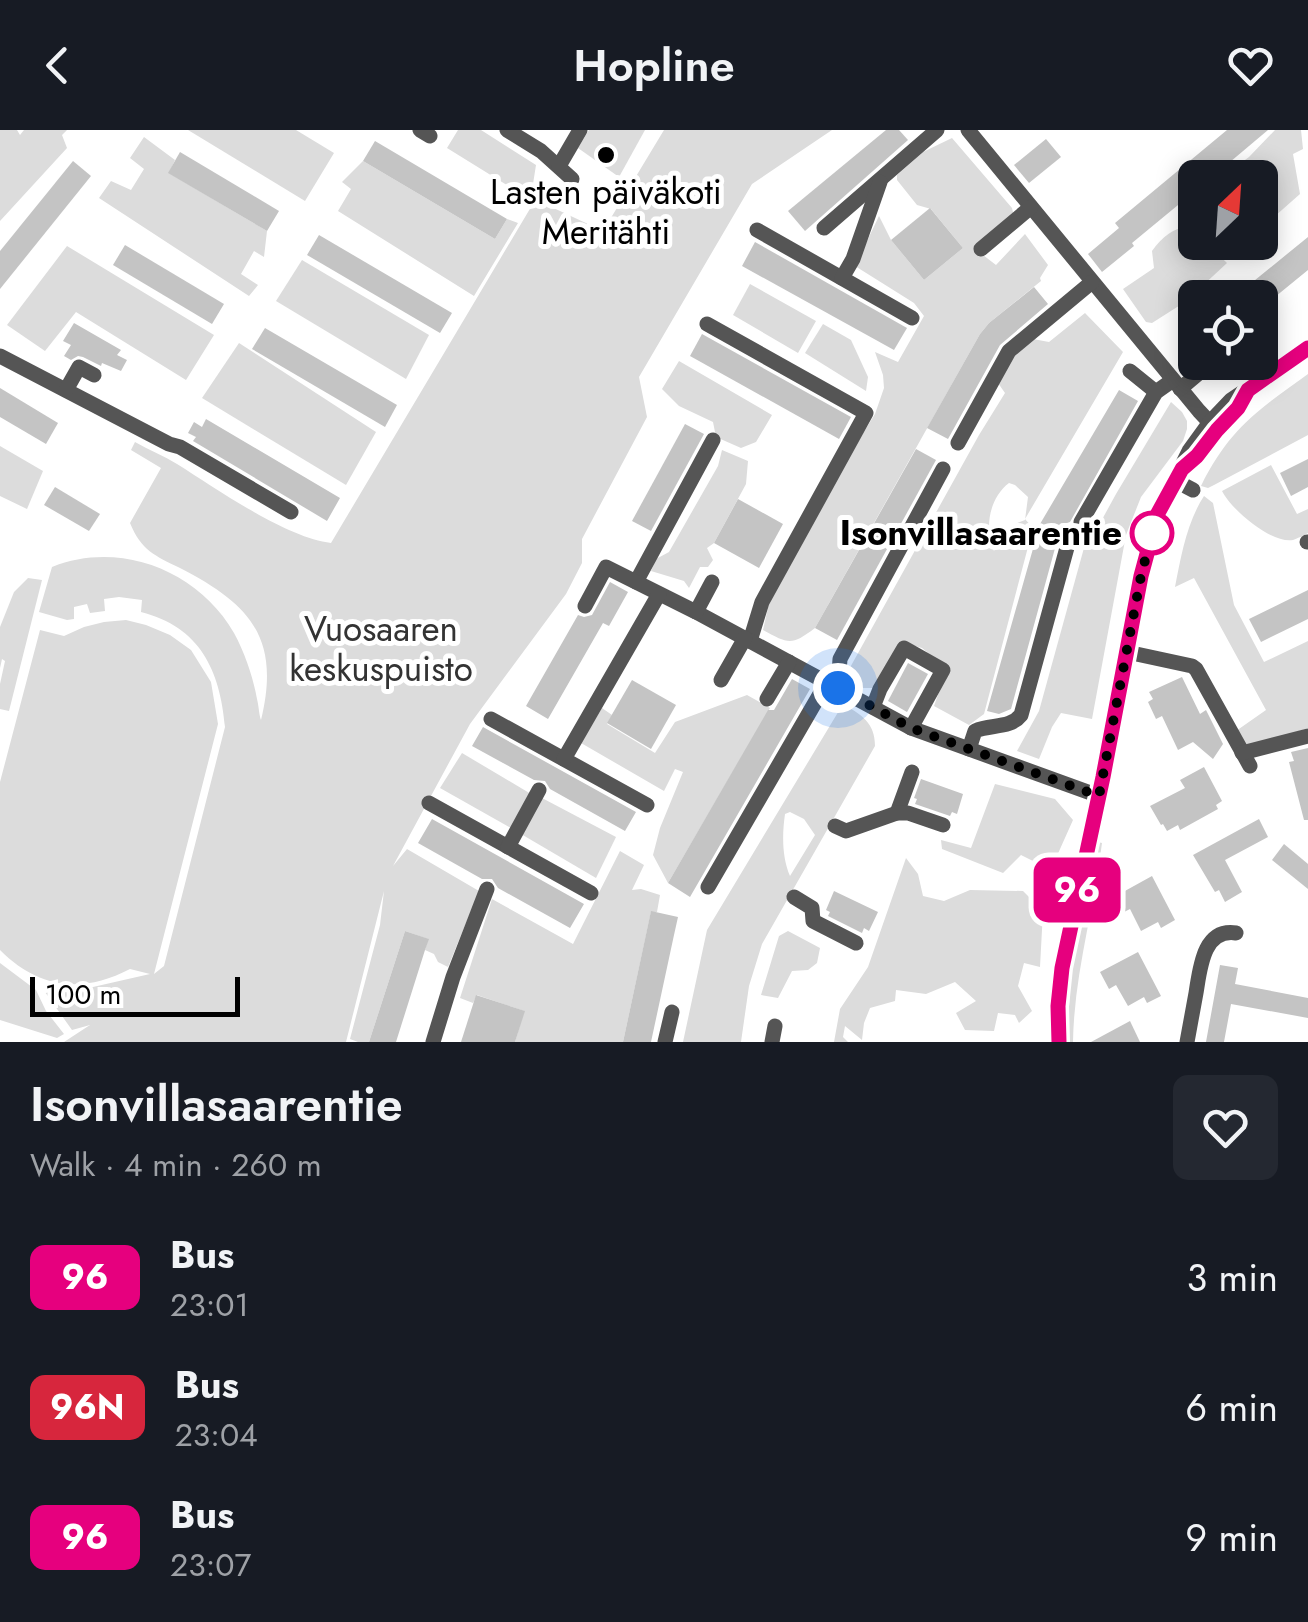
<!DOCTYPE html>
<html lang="en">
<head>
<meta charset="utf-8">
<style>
  :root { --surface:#171b24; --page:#242831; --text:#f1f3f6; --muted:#9ea1a6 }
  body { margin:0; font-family:Jost,sans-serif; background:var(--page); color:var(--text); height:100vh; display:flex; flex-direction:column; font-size:38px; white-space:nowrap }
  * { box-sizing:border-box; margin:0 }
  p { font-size:32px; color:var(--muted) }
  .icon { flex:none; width:55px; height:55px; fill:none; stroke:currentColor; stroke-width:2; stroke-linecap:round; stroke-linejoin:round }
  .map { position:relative; height:912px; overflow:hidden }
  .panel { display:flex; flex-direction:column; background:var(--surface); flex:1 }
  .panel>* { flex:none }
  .badge { padding:0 20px; border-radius:15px; font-size:35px; line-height:65px }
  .needle { width:65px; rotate:25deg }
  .controls { position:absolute; left:1178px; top:30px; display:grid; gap:20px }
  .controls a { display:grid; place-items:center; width:100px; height:100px; border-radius:15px; background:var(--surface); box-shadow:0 5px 25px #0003; font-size:50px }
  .scale { position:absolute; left:30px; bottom:25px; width:210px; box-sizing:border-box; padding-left:10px; border:5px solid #000; border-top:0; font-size:28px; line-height:35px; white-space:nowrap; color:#000; -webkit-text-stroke:8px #fff; paint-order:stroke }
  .you { position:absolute; width:50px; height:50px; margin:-25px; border:8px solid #fff; border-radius:50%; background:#1a73e8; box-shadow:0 0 0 15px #1a73e833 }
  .map>.badge { position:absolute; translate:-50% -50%; box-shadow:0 0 0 5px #fff }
  .round { display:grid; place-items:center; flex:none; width:105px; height:105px; border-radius:15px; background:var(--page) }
  .head { display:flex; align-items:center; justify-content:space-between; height:170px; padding:0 30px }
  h1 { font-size:48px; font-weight:600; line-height:75px }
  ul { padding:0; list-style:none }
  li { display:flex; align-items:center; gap:30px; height:130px; padding:0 30px }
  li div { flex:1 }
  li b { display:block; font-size:38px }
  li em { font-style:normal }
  li .badge { min-width:110px; font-weight:700; text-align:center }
  header { display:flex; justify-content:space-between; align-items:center; height:130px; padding:0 30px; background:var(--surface); font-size:45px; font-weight:600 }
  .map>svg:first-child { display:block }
  .green { fill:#dcdcdc; fill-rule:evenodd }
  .building { fill:#c4c4c4 }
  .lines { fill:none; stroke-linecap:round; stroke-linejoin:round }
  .minor { stroke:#555; stroke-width:15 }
  .line-casing { stroke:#fff; stroke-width:22 }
  .line { stroke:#e6007e; stroke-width:15 }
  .walk { stroke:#000; stroke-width:10; stroke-dasharray:0 18 }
  .poi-dot { fill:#000; stroke:#fff; stroke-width:4 }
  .stop-dot { fill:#fff; stroke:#e6007e; stroke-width:5 }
  .labels { text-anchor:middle; stroke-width:10; stroke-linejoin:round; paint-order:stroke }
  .poi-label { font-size:35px; fill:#000; stroke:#fff }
  .stop-label { font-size:35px; font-weight:bold; fill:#000; stroke:#fff; text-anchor:end }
  .park-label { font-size:35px; fill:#333; stroke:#fff }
</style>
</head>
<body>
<header><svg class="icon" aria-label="back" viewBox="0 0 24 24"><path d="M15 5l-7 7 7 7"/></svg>Hopline<svg class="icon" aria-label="heart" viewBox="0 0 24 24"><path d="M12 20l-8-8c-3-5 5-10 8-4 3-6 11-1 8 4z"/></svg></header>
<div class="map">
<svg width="1308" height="912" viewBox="0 0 1308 912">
  <rect width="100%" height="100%" fill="#fff"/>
  <g class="green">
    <path d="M0,0H17L20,5L24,0H67L62,5L67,18L0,91Z"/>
    <path d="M188,0H296L334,23L305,71Z"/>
    <path d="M458,0H481L536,35L533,54L545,74L603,101L664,0H832L752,54L639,247L647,287L582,409V433L566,464L470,594L393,736L407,719L479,761L448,837L438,832L434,824L425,820L428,809L405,801L369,912H358L350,909L380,795L384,761L346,912H64L90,895L72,900L45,862H71L150,844L130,839C82,864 39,859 0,820V652L40,500L64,506L84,497L104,492L126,490L146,495L170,505L191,520L211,552L218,594L154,844L164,836L225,597C220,540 200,497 141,482L142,470L119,467L104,469L105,481L90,483L87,474L74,477V489L67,490L39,482L52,437C119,410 198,440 234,503C245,523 253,547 257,569C259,577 259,585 261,590C281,508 250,474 180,438C155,426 141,420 130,393L161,338L131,320L135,312C149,320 164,326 177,334C217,359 286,408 331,413L534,72L447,18Z"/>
    <path d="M589,0H645L619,47L578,18Z"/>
    <path d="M1275,0H1301L1303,19L1293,24L1300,64L1265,95L1260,104V48L1222,47L1249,27Z"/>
    <path d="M144,7L175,30L169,43L267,101L264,127L254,121L241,144L258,155L249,166L99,68L111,51L131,60L144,39L130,28Z"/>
    <path d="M952,8L1012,78L1014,87L983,125L996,135L1025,104L1048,135L1040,148L1041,151L989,193L980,204L815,498C791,516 789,514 763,500L770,469L836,347L875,284L884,258L883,245L875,222L898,232L924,186L914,173L855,136L879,86L891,110L924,150L963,118L931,79L917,75L897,50V45L923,22Z"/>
    <path d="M363,31L495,109L507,89L518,93L474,166L338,81L351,59L342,52Z"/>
    <path d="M1190,96L1195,112L1206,113L1227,133L1185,172L1152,193L1146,192L1123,159L1154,138L1152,121C1162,107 1173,98 1190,96Z"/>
    <path d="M67,116L214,205L186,250L76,182L45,221L7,195Z"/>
    <path d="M302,130L429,205L406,249L276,171Z"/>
    <path d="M750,154L816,191L798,223L733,185Z"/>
    <path d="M1085,183L1123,222L1025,389L1033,398L984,584L969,595L934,576L947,539L922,518L905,513L873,558H852L847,543L979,305L1005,263L998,253L1012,226L1033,209L1049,212ZM1009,353L1015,355L1028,367L1025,390L1007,397L994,421C984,399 989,368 1009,353Z"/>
    <path d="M823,194L851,210L868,247L866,261L805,223Z"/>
    <path d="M239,213L376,302L346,355L202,268Z"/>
    <path d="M679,231L772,285L756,312L741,318L716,307L713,292L679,276L662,259Z"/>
    <path d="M1308,244V305L1214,355L1208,358L1201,356C1229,299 1258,280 1308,244Z"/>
    <path d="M1171,272L1182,282L1187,291V299L1183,311L1141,367L1126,405L1092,589L1061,583L1052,597L1039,629L1017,621L1039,581L1087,407L1093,406L1116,364Z"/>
    <path d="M0,316L43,341L27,379L0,366Z"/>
    <path d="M722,320L748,331L746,354L714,413L707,418L713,430L708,437H700L689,458L684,451L651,441L656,429L669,422L718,336Z"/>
    <path d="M1271,335L1297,384L1308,379V403C1305,405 1296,409 1293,410C1271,414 1231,379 1222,361Z"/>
    <path d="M1204,366L1213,373L1234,475L1264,532L1308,511V598L1245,619L1236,601L1266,580L1194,448L1175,457C1181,426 1187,392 1204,366Z"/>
    <path d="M28,448L42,450L9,581L0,579V554L5,531L2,529L0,538V497L14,462Z"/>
    <path d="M747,565L770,578L668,753L653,725L660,698L683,642L675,639L664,661L581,613L602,578L612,585L607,594L655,623L675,592Z"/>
    <path d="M843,574C862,585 875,593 875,616L762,814L749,856L741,912H683L707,800ZM790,682L804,689L815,705L790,746C782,727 782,705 785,684Z"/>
    <path d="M462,623L531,664L511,698L440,658Z"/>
    <path d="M995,654L1055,669L1073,690L1056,728L1033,731L1021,725L1003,743L942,719L941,710L971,718Z"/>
    <path d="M542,668L616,707L596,748L521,704Z"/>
    <path d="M1098,712L1102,713C1094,780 1074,844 1073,912H1067L1071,842Z"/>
    <path d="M620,721L644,735L632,760L641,759L660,765L657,782H651L623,912H515L524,881L477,865L473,873L460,868L492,769L573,814Z"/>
    <path d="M906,728L918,744L923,766L944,771L970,760L1023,761L1043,781L1040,837L1024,833L1018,856L1032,881L1019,893L1015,885L998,883L994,901L965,900L956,883L976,871L955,852L926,864L896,860L895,871L870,878L864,893L862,910L845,896L843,907L848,912H834L840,879L868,837Z"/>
    <path d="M788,801L820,818L817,833L808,840L792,841L778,868L761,865L779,806Z"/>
    <path d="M0,833L36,860L46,881L64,904L57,908L0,890Z"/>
  </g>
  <g class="building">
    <path d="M886,0H899L908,10L805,101L788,81Z"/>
    <path d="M1227,0H1268L1211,48H1195V61L1132,113L1134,116L1102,142L1088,124L1119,98L1115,93Z"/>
    <path d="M1046,9L1061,27L1029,53L1014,35Z"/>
    <path d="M375,11L507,89L495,109L363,31Z"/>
    <path d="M180,22L279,81L267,101L168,43Z"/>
    <path d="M73,31L91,46L0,159V121Z"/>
    <path d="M930,78L963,118L924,150L891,110Z"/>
    <path d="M319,105L452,183L440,203L307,125Z"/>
    <path d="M1308,107V140L1260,179V168H1233Z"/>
    <path d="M755,112L907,198L894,220L742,136Z"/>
    <path d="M125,115L224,174L212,194L113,135Z"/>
    <path d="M1034,157L1048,174L1000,215L948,309L927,298L980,204L989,193Z"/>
    <path d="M74,193L121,220L117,225L127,230L121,241L102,233L101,236L83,227L78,226L71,230L64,226L71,215L63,211Z"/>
    <path d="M265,198L397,275L385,297L252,219Z"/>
    <path d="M702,204L851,287L839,309L690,226Z"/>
    <path d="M0,258L58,293L46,314L0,287Z"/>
    <path d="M1119,260L1138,271L1070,392L1064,394L1060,400L1011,579L999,584L987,581L1040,394Z"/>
    <path d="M206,289L340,368L327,391L193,311L196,307L188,303L194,292L202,297Z"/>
    <path d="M685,294L704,304L651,401L632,391Z"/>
    <path d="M916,319L936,330L837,510L815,498Z"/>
    <path d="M1308,329V357L1291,366L1280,343Z"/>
    <path d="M55,357L100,384L89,401L44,375Z"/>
    <path d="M738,369L783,394L759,438L714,413Z"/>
    <path d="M610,452L628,462L609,496L603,493L548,589L526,576L578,485L584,487L592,485Z"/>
    <path d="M1308,460V489L1261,512L1249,489Z"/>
    <path d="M908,533L928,544L907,582L888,571Z"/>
    <path d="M1182,547L1200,584L1206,580L1223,614L1213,629L1193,612L1178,620L1162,586L1156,589L1148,572L1153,569L1149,562Z"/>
    <path d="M792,549L810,559L690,767L668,753L768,580H774Z"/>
    <path d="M632,550L676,575L651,619L607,593Z"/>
    <path d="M483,597L636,682L625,701L550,659L545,651L534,650L472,616Z"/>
    <path d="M1308,618V690H1304L1289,632L1294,631L1291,622Z"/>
    <path d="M1204,637L1222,671L1216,675L1218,679L1180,700L1178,695L1167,701L1163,694L1161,695L1150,676L1185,658L1180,650Z"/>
    <path d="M921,649L963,664L957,684L952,682L950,686L915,674L917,669L914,668Z"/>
    <path d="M432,689L584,774L570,798L498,758L492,749H482L418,713Z"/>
    <path d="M1259,689L1268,707L1225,730L1242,762L1225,772L1219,760L1215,762L1193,725Z"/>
    <path d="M1284,714L1308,734V759L1272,730Z"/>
    <path d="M1152,746L1175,790L1161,798L1158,792L1141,801L1130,779L1122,783L1114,767Z"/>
    <path d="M834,761L878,782L869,801L864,798L862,803L828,786L830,782L826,780Z"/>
    <path d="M651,781L678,787L674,805L651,912H623Z"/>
    <path d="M405,801L429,809L425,820L396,912H369Z"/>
    <path d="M1138,822L1161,866L1147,873L1144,867L1128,876L1116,855L1109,859L1100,842Z"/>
    <path d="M1220,835L1238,838L1235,854L1308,868V888L1231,874L1224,912H1206Z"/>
    <path d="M476,865L525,881L515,912H461Z"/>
    <path d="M1130,891L1140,912H1091Z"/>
  </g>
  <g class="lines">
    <g class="minor">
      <path d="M420,0L430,6"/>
      <path d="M507,0L541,21L572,49"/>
      <path d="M968,0L1199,281L1214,297"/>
      <path d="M559,36L580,0"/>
      <path d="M824,98L937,0"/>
      <path d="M757,100L912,188"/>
      <path d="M981,119L1031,77"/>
      <path d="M842,148L853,129L880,52"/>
      <path d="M707,194L866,283L762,472L750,511"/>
      <path d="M0,226L169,314L180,317L291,382"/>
      <path d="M1130,241L1156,262"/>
      <path d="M1180,259L1212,232"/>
      <path d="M66,260L79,237L94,245"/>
      <path d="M958,313L1009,221L1092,152"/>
      <path d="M1174,350L1193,360"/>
      <path d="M1081,392L1156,262L1173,250"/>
      <path d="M1307,412H1308"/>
      <path d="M636,452L713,310"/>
      <path d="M585,476L606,437L696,482L911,598L1099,666"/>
      <path d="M696,482L712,452"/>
      <path d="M1127,522L1192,536L1196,539L1250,636"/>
      <path d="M721,550L745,508"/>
      <path d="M838,557L840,529L943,339"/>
      <path d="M767,569L789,532"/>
      <path d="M873,577L880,559L904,518L943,540L911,598"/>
      <path d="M491,589L647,675"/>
      <path d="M969,619L975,601C991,594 1010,599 1021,585L1071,403"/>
      <path d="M1242,623L1308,606"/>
      <path d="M564,629L659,464"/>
      <path d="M429,673L591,763"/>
      <path d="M897,683L912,642"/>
      <path d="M835,696L846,701L897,683H908L943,695"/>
      <path d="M508,717L539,660"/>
      <path d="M708,757L827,552"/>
      <path d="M794,767L812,778L813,791L856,813"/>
      <path d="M433,912L453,847L487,759"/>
      <path d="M665,912L672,882"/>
      <path d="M772,912L775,896"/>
      <path d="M1059,912L1058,876L1063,831L1103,647L1141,446L1158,383L1189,321L1210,292L1231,270L1308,218"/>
      <path d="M1187,912C1190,896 1193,879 1196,863C1200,839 1203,798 1236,803"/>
    </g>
  </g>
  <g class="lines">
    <defs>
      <path id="line" d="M1059,912L1058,876L1062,838L1103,647L1141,446L1158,383L1182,339L1197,326L1217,300L1238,278L1248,260L1308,218"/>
    </defs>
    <use href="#line" class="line-casing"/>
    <use href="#line" class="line"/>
    <path class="walk" d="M838,558L911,598L1099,666L1141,446L1152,403"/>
  </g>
  <circle class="poi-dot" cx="606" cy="25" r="10"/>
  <circle class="stop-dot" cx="1152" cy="403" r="20"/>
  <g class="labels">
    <g class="poi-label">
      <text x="606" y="74">Lasten päiväkoti<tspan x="606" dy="40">Meritähti</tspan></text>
    </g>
    <g class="stop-label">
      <text x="1122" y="415">Isonvillasaarentie</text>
    </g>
    <g class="park-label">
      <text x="381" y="511">Vuosaaren<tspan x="381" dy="40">keskuspuisto</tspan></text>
    </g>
  </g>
</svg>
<div class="controls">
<a><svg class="needle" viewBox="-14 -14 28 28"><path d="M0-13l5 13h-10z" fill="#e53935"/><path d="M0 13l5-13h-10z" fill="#9ea1a6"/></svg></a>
<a><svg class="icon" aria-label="locate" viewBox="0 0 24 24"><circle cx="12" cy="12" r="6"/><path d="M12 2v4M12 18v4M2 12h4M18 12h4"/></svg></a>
</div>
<div class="scale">100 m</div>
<div class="you" style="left:838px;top:558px"></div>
<b class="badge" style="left:1077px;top:760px;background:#e6007e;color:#fff">96</b>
</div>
<section class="panel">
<div class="head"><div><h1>Isonvillasaarentie</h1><p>Walk · 4 min · 260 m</p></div><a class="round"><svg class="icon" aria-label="heart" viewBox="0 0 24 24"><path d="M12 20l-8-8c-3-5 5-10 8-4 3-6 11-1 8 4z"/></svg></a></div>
<ul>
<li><span class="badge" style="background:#e6007e;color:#fff">96</span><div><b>Bus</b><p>23:01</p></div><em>3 min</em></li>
<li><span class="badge" style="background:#d7263d;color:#fff">96N</span><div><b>Bus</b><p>23:04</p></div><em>6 min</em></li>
<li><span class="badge" style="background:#e6007e;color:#fff">96</span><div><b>Bus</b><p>23:07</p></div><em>9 min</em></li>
</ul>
</section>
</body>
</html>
